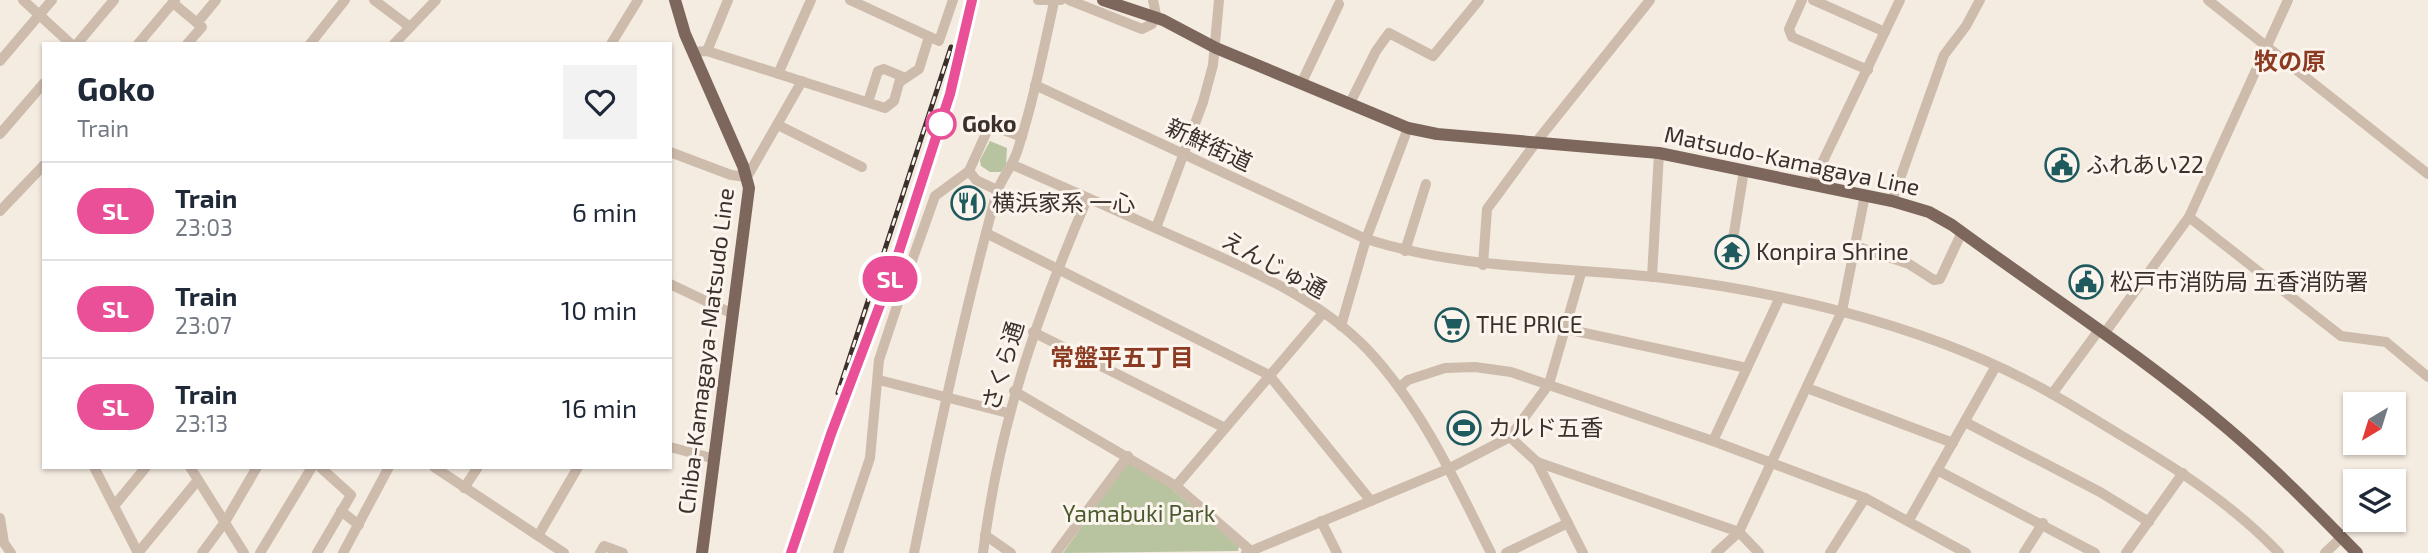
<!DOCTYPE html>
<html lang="en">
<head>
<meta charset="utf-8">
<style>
  :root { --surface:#fff; --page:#f2f2f3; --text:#1f2937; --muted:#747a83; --line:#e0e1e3 }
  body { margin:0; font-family:"Exo 2","Noto Sans JP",sans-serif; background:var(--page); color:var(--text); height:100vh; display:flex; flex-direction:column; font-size:26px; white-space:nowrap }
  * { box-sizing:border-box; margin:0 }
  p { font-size:23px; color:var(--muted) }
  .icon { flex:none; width:38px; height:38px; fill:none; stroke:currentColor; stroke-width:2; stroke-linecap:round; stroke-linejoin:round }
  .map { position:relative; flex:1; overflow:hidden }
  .details { position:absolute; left:42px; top:42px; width:630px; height:427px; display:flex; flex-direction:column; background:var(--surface); border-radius:0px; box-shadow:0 2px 5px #0004 }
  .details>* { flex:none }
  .badge { padding:0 14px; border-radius:23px; font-size:24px; line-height:46px }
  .needle { width:46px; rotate:218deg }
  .controls { position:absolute; left:2343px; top:392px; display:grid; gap:14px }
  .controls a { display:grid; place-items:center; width:63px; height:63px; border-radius:0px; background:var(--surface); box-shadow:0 2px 5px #0004; font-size:35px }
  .map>.badge { position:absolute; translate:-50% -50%; box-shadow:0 0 0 4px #fff }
  .round { display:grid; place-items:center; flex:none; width:74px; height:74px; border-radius:0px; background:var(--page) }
  .overview { display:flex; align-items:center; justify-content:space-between; height:119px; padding:0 35px }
  h1 { font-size:33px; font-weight:700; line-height:52px }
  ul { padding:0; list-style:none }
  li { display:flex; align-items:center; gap:21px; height:98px; padding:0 35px; border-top:2px solid var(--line) }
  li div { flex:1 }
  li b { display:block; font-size:26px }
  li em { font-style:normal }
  li .badge { min-width:77px; font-weight:700; text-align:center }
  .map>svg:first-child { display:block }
  .green { fill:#b8c4a0 }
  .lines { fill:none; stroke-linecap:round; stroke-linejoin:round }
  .minor { stroke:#cdbbac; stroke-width:10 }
  .major { stroke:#7d675c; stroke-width:12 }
  .rail-casing { stroke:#3b302b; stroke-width:5 }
  .rail { stroke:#fbf5ee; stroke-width:2.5; stroke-dasharray:8; stroke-linecap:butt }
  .line-casing { stroke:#fff; stroke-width:16 }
  .line { stroke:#e95098; stroke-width:10 }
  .stop-dot { fill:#fff; stroke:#e95098; stroke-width:3.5 }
  .labels { text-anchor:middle; stroke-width:6; stroke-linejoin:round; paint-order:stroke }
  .stop-label { font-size:23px; font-weight:bold; fill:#3b302b; stroke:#fbf5ee; text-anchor:start }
  .street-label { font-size:23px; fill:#3b302b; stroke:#fbf5ee }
  .poi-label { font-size:23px; fill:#3b302b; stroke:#fbf5ee; text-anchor:start }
  .park-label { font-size:23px; fill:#4a5a2e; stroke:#fbf5ee }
  .neighbourhood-label { font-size:24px; font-weight:bold; fill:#8c3b22; stroke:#fbf5ee }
</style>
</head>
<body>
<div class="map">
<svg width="2428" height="553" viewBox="0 0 2428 553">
  <rect width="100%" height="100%" fill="#f4ebe1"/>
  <g class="green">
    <path d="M990,141L1007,148L1006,165L1001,172H990L981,166L980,160Z"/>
    <path d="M1126,464H1131L1167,485L1239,546L1238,551L1063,553Z"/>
  </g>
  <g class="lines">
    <g class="minor">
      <path d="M23,0L71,44"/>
      <path d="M374,0L410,27"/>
      <path d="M850,0L939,41L953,0"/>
      <path d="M1038,0H1061"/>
      <path d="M1069,0L1142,29L1152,24L1155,17"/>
      <path d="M1153,0L1156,15"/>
      <path d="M1802,0L1789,29L1792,37L1868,70"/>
      <path d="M1813,0L1885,32"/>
      <path d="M2208,0L2428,174"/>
      <path d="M173,3L202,27L187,44"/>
      <path d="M197,23L216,0"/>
      <path d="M77,44L114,0"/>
      <path d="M138,44L175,0"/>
      <path d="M310,44L345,0"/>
      <path d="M394,44L436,0"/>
      <path d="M611,44L638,0"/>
      <path d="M707,51L728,0"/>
      <path d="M693,52L707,51C766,70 826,89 885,108L894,101L901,76L884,69L878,71L868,102"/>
      <path d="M0,61L52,0"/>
      <path d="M778,74L811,0"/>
      <path d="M901,81L919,69L929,37"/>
      <path d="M1301,84L1339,4"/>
      <path d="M1035,85L1366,239C1465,270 1554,266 1655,277C1778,291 1915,323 2026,380C2059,396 2090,417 2122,436C2179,470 2233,505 2279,553"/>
      <path d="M1350,103L1376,51L1389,33L1433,56L1479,0"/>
      <path d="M778,125L862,167"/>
      <path d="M0,134L44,83"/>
      <path d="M670,152L731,175L747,177L802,81"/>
      <path d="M1013,165C1066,188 1120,212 1173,236C1241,266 1315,295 1368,350C1423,409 1455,481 1491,553"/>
      <path d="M1812,184L1900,0"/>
      <path d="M997,190L976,180L969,171L988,129L995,127L1022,137"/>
      <path d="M1892,201L1944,55L1966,26L1980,0"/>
      <path d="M0,211L44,165"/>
      <path d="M2189,217L2341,336L2386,342L2428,377"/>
      <path d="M1156,228L1203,102L1213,65L1219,0"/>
      <path d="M986,233L1269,375L1371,501"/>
      <path d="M1733,239L1744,170"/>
      <path d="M1855,246L1909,264L1934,280L1940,279L1962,232"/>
      <path d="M1405,251L1426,184"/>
      <path d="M1483,265L1487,209L1537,141L1650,0"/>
      <path d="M1581,273L1549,384L1510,437L1537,462L1583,553"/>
      <path d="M1652,277L1659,153"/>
      <path d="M670,284L733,314"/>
      <path d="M1341,326L1366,239L1408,128"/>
      <path d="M1566,329L1747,368"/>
      <path d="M1033,332L1225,428"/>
      <path d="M2104,334L2189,217L2288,0"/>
      <path d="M879,380L1008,413"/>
      <path d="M1399,388L1408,380L1445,368L1475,367L1511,372L1713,441L1865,498L1966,553"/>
      <path d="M1807,388L1953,443"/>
      <path d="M1014,391L1176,486L1251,551"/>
      <path d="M2052,394L2099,330"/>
      <path d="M1965,422L2100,492L2149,522"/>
      <path d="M1713,441L1780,297"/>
      <path d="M670,447L715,459"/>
      <path d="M1537,462L1739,532L1759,553"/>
      <path d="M94,467L138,553"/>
      <path d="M190,467L244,553"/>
      <path d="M434,467L564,553"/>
      <path d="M1937,470L2095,553"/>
      <path d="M1176,486L1323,313"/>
      <path d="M464,488L478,467"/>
      <path d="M114,506L146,467"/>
      <path d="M341,511L359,525"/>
      <path d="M0,518L4,543L11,553"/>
      <path d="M1909,520L1996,366"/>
      <path d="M1321,521L1337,553"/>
      <path d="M985,535L1011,553"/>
      <path d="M538,536L578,467"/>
      <path d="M138,553L198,480"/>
      <path d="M202,553L225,522L257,467"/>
      <path d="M260,553L312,467"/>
      <path d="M317,553L351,495L320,467"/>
      <path d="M343,553L389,467"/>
      <path d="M600,553L604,546L623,553"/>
      <path d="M838,553L870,458L879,360L914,255L935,196L969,171"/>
      <path d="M914,553C938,433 964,313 996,195C1000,180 1012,167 1017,152C1033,103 1043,52 1054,2"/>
      <path d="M983,553C999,423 1036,319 1087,199"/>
      <path d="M1056,553L1128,456"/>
      <path d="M1246,553L1450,468L1510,437"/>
      <path d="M1506,553L1568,523"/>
      <path d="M1716,553L1739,532L1842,311L1865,195"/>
      <path d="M1830,553L1865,498"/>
      <path d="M2024,553L2043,523"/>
      <path d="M2126,553L2183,473"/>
      <path d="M2325,553L2342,537"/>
    </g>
    <g class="major">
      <path d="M675,0L685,34L743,166L749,188L702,553"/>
      <path d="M1103,0L1163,20L1216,48L1408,128L1437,134L1659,153L1892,201L1929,212L1952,225C2043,292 2140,354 2227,428C2273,467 2315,510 2357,553"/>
    </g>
    <defs>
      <g id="rail">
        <path d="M838,393L951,47"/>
        <path d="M791,553L831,434L876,322L950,94L972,0"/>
      </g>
    </defs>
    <use href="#rail" class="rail-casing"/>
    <use href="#rail" class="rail"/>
  </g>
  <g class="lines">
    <defs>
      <path id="line" d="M791,553L831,434L892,273L950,94L972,0"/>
    </defs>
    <use href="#line" class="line-casing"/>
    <use href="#line" class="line"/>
  </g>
  <defs>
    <symbol id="civic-ring" viewBox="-11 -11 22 22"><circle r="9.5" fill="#fbf5ee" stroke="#1f5a5e" stroke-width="1.5"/><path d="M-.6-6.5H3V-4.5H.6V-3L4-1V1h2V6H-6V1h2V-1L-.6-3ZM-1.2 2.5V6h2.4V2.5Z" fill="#1f5a5e"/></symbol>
    <symbol id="restaurant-ring" viewBox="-11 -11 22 22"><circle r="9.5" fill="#fbf5ee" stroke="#1f5a5e" stroke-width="1.5"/><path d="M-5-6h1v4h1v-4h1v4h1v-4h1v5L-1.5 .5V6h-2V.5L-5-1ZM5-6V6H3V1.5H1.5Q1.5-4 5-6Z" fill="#1f5a5e"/></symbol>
    <symbol id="temple-ring" viewBox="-11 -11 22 22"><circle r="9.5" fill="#fbf5ee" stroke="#1f5a5e" stroke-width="1.5"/><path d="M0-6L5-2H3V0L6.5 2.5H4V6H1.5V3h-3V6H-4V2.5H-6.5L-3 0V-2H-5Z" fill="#1f5a5e"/></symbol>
    <symbol id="supermarket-ring" viewBox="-11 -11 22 22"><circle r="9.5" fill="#fbf5ee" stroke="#1f5a5e" stroke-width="1.5"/><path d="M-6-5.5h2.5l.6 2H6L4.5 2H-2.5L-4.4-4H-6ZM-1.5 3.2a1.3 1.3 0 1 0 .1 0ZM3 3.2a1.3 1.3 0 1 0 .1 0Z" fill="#1f5a5e"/></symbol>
    <symbol id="stadium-ring" viewBox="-11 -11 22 22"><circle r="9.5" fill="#fbf5ee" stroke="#1f5a5e" stroke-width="1.5"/><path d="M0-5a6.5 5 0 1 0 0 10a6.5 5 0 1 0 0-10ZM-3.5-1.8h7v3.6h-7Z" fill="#1f5a5e"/></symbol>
  </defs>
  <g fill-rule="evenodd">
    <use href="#civic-ring" x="2043" y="146" width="38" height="38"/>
    <use href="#restaurant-ring" x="949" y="184" width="38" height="38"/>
    <use href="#temple-ring" x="1713" y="233" width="38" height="38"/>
    <use href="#civic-ring" x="2067" y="263" width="38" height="38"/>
    <use href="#supermarket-ring" x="1433" y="306" width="38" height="38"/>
    <use href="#stadium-ring" x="1445" y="409" width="38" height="38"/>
  </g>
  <circle class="stop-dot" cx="941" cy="124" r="14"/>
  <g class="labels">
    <g class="stop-label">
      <text x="962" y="132">Goko</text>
    </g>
    <g class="street-label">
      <text transform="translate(1209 145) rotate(25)" y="8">新鮮街道</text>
      <text transform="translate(1792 161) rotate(12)" y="8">Matsudo-Kamagaya Line</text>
      <text transform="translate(1274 265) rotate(28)" y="8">えんじゅ通</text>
      <text transform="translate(706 351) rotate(-83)" y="8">Chiba-Kamagaya-Matsudo Line</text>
      <text transform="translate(1003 366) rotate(-73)" y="8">さくら通</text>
    </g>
    <g class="poi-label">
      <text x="2086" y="173">ふれあい22</text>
      <text x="992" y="211">横浜家系 一心</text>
      <text x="1756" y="260">Konpira Shrine</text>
      <text x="2110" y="290">松戸市消防局 五香消防署</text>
      <text x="1476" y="333">THE PRICE</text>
      <text x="1488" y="436">カルド五香</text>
    </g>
    <g class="park-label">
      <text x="1139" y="522">Yamabuki Park</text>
    </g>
    <g class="neighbourhood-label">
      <text x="2290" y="70">牧の原</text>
      <text x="1122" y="366">常盤平五丁目</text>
    </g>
  </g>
</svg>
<div class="controls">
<a><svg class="needle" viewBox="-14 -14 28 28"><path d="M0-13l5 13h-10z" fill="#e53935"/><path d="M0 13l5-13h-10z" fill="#747a83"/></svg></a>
<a><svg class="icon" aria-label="layers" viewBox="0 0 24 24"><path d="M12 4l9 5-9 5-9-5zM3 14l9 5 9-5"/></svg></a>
</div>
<b class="badge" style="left:890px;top:279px;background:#e95098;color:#fff">SL</b>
<section class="details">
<div class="overview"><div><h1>Goko</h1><p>Train</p></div><a class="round"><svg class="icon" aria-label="heart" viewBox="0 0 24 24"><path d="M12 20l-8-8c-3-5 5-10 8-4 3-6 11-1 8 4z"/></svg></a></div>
<ul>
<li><span class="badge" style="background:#e95098;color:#fff">SL</span><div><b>Train</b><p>23:03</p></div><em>6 min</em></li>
<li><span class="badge" style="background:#e95098;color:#fff">SL</span><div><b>Train</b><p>23:07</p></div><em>10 min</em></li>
<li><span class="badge" style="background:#e95098;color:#fff">SL</span><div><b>Train</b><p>23:13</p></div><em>16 min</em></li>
</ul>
</section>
</div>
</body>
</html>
